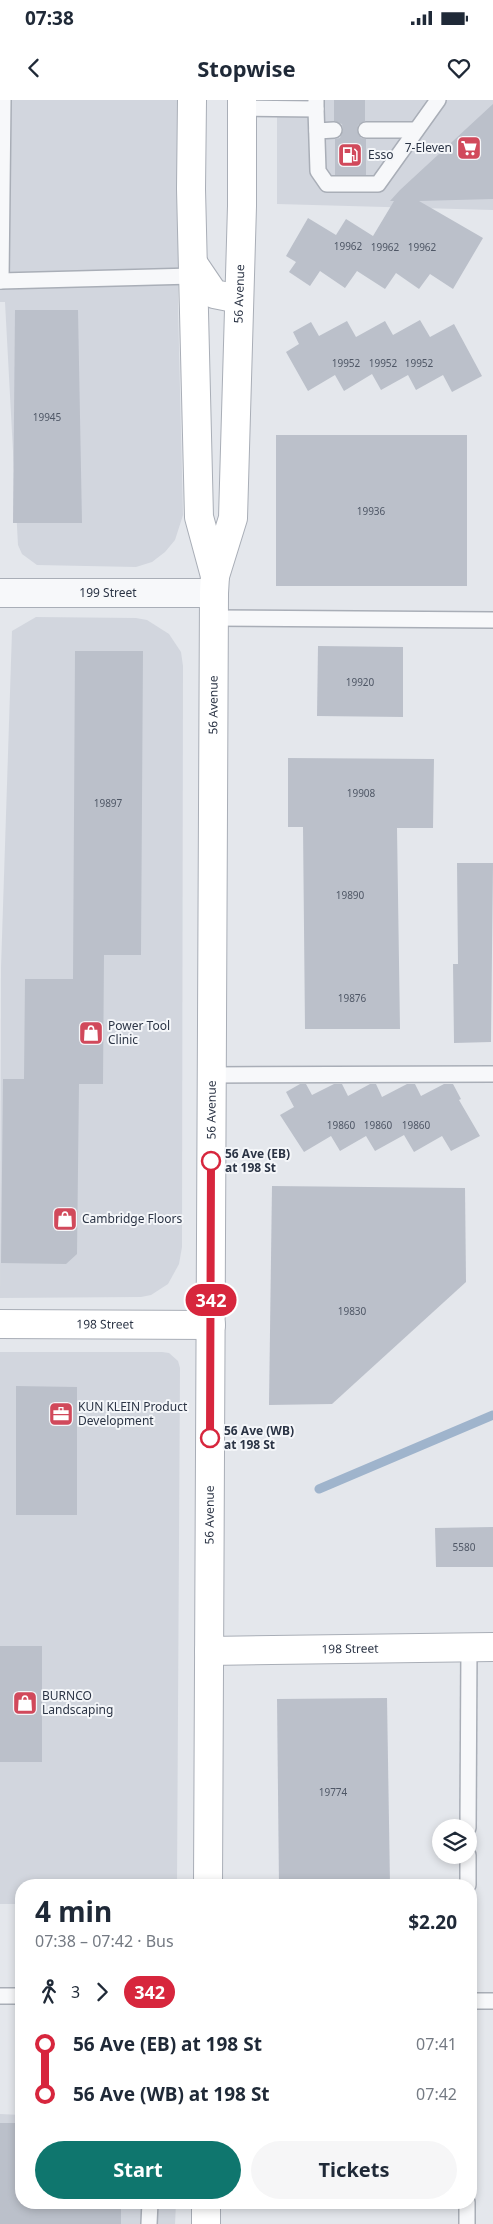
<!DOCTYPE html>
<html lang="en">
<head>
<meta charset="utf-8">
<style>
  :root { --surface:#fff; --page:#f6f6f7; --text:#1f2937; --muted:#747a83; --accent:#0f766e }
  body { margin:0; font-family:"Noto Sans",sans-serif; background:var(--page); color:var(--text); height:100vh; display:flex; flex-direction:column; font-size:19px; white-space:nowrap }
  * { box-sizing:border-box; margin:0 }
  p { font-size:16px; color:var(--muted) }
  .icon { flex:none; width:28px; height:28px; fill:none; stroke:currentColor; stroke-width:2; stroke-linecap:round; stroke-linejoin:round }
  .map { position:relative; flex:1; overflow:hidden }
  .details { position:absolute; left:15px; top:1779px; width:462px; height:330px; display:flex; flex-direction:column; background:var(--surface); border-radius:20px; box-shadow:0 2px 8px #0003 }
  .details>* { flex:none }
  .badge { padding:0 10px; border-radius:16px; font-size:18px; line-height:32px }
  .buttons { position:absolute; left:432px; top:1719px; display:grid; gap:10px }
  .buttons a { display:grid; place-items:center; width:45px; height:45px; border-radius:50%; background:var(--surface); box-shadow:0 2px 8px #0003; font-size:25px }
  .map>.badge { position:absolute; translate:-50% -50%; box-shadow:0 0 0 2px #fff }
  .legs { display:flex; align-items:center; gap:8px; height:55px; padding:0 20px; font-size:16px }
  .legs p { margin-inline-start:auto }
  .head { display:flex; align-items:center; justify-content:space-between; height:85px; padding:0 20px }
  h1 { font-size:28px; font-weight:700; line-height:38px }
  .cta { display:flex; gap:10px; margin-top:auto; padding:10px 20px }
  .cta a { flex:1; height:58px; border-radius:30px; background:var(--accent); color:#fff; font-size:20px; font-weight:700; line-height:58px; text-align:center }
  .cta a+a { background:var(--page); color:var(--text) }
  ul { padding:0 20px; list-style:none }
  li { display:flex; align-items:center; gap:18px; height:50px; font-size:19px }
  li i { display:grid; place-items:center; width:8px; height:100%; margin:0 6px; background:currentColor }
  li i::after { content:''; width:12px; height:12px; margin:-6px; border:4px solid; border-radius:50%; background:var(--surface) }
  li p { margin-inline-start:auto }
  li:first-child i { background:linear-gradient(#0000 50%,currentColor 0) }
  li:last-child i { background:linear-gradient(currentColor 50%,#0000 0) }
  .status { display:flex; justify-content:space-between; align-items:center; height:35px; padding:0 25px; background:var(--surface); direction:ltr }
  .status svg { height:14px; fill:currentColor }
  header { display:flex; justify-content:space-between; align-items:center; height:65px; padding:0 20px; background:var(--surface); font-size:22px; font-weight:700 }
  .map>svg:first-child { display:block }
  .built { fill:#d2d6de }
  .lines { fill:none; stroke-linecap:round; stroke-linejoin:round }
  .stream { stroke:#9fb4cc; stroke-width:9 }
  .building { fill:#bbc0ca }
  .lane-casing { stroke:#a9aeb7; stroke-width:18 }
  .street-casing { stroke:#a9aeb7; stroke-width:30 }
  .secondary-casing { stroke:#a9aeb7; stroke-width:30 }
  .lane { stroke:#f7f8fa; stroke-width:15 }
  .street { stroke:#f7f8fa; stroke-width:28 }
  .secondary { stroke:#fff; stroke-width:28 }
  .line-1-casing { stroke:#fff; stroke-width:11 }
  .line-1 { stroke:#d7263d; stroke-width:8 }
  .stop-1-dot { fill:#fff; stroke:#d7263d; stroke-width:2.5 }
  .labels { text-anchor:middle; stroke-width:4; stroke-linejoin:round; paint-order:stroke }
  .number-label { font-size:10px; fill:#4f5766 }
  .poi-label { font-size:12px; fill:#2b3445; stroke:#f4f6f9; text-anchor:start }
  .street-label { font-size:12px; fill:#2b3445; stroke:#f4f6f9 }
  .stop-label { font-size:12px; font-weight:bold; fill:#2b3445; stroke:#f4f6f9; text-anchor:start }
</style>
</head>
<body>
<div class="status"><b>07:38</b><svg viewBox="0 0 49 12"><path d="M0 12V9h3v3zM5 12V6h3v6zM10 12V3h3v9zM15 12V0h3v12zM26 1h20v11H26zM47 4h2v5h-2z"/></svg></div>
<header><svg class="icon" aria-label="back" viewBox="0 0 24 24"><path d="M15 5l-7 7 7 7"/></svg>Stopwise<svg class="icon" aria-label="heart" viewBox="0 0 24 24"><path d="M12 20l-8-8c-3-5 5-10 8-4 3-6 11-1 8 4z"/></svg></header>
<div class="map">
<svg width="493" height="2124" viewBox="0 0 493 2124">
  <rect width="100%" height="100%" fill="#e4e7ec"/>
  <g class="built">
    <path d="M0,0H178V206L183,415L175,440L165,452L152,462L136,467L37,465L22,454L18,445L5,202H0Z"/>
    <path d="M277,0H493V110L277,104Z"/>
    <path d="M36,517L136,518L147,520L169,534L181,552L183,566L182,1147L179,1164L168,1184L151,1195L141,1197L0,1198L1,868L12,531Z"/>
    <path d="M0,1252H162L169,1253L178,1261L180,1268L177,1785H21V1804H0Z"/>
    <path d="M0,2014L21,2015V2102L176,2103L175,2124H0Z"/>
  </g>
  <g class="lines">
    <path class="stream" d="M319,1389L493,1315"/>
  </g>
  <g class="building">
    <path d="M334,0H365V21L358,25L357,30L361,38L366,39V75H335V39L340,38L343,30L342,24L334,21Z"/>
    <path d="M493,4V99L419,101L483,138L453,189L430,174L419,189L396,173L385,189L357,171L345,188L320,171L310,186L289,172L296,162L286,156L308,118L336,135L346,119L373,136L394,101H390L400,90Z"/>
    <path d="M15,210H78L82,423H13Z"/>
    <path d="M420,220L430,237L454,224L482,276L452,292L443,275L416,290L408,275L381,290L372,274L344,291L335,275L308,291L286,252L299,244L293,232L311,222L319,236L347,221L356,237L385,221L393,235Z"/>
    <rect x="276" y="335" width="191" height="151"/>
    <path d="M318,546L403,547V617L317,616Z"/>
    <path d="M75,551H143L141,855H104L103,984H79L77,1154L66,1164L1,1163L3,979H24L25,879H73Z"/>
    <path d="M288,658L434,659L433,728H397L400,929H305L303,727H288Z"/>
    <path d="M457,763H493L491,942L454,943L453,864H458Z"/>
    <path d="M300,984H306L312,995L334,984H342L348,996L370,984H376L382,997L407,984H415L421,996L444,984H453L461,999L459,1000L480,1036L451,1051L442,1036L414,1052L404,1035L375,1051L366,1036L340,1051L331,1036L304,1052L280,1015L294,1007L286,992Z"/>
    <path d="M272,1086L465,1088L466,1182L332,1304L269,1305Z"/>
    <path d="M16,1286L77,1287V1415H16Z"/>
    <path d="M493,1427V1467H436L435,1428Z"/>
    <rect x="0" y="1546" width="42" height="116"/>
    <path d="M387,1598L390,1785H279L277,1599Z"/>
    <path d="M0,2023H21V2102H121V2124H0Z"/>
  </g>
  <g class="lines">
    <defs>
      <g id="lane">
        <path d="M242,8L316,9V0"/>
        <path d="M316,9L318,71L327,84H378L438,0"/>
        <path d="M366,30H416"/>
        <path d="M317,31L334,30"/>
        <path d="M0,181L193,176"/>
        <path d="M1,181L3,0"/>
        <path d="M214,518L493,520"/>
        <path d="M212,975L493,974"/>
        <path d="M468,1728L469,1547"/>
        <path d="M468,1785V1755"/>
        <path d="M0,1896H21"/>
        <path d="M471,1901H493"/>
        <path d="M149,2124L150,2102"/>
        <path d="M467,2124V2102"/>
      </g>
      <g id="street">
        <path id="s1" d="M0,493H214"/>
      </g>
      <g id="secondary">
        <path d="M192,0L191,89L199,417L215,476"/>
        <path d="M193,163L214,194L239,199"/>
        <path id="s2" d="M0,1224L211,1225"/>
        <path id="s3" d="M209,1551L493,1547"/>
        <path id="s4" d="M208,1785L214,493L215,476L233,418L242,106V0"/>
        <path d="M206,2124V2102"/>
      </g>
    </defs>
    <use href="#lane" class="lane-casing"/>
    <use href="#street" class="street-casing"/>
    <use href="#secondary" class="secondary-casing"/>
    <use href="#lane" class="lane"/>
    <use href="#street" class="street"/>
    <use href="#secondary" class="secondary"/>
  </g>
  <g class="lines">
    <defs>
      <path id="line-1" d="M210,1338L211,1061"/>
    </defs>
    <use href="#line-1" class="line-1-casing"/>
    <use href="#line-1" class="line-1"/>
  </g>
  <defs>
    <symbol id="supermarket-square" viewBox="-11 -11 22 22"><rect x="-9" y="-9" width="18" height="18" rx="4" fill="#d1495b" stroke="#f4f6f9"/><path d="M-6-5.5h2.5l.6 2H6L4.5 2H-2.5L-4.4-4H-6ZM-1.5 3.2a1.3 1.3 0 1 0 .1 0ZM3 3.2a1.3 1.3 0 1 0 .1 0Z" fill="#fff"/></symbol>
    <symbol id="fuel-square" viewBox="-11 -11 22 22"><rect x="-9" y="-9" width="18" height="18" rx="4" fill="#d1495b" stroke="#f4f6f9"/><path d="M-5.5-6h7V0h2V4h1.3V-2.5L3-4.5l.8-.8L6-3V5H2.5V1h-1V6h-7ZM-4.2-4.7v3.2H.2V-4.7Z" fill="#fff"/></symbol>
    <symbol id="shop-square" viewBox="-11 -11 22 22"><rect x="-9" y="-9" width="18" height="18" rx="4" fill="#d1495b" stroke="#f4f6f9"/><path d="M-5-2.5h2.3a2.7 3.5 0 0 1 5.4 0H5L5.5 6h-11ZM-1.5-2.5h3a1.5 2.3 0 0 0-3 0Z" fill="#fff"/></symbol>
    <symbol id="office-square" viewBox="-11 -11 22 22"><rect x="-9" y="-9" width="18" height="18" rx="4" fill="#d1495b" stroke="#f4f6f9"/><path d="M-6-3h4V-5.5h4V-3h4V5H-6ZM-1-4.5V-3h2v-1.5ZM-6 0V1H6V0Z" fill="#fff"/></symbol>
  </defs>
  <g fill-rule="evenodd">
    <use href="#supermarket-square" x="455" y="34" width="28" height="28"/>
    <use href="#fuel-square" x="336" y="41" width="28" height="28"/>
    <use href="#shop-square" x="77" y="919" width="28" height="28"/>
    <use href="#shop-square" x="51" y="1105" width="28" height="28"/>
    <use href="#office-square" x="47" y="1300" width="28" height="28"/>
    <use href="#shop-square" x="11" y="1589" width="28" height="28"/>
  </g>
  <g class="stop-1-dot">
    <circle cx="211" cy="1061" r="9"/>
    <circle cx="210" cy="1338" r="9"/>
  </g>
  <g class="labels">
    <g class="number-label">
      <text x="348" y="150">19962</text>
      <text x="385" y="151">19962</text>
      <text x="422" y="151">19962</text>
      <text x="346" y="267">19952</text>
      <text x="383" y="267">19952</text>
      <text x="419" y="267">19952</text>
      <text x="47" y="321">19945</text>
      <text x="371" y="415">19936</text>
      <text x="360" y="586">19920</text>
      <text x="361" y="697">19908</text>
      <text x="108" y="707">19897</text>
      <text x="350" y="799">19890</text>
      <text x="352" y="902">19876</text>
      <text x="341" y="1029">19860</text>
      <text x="378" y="1029">19860</text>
      <text x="416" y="1029">19860</text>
      <text x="352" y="1215">19830</text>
      <text x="464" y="1451">5580</text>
      <text x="333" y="1696">19774</text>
    </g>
    <g class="poi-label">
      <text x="452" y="52" text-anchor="end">7-Eleven</text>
      <text x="368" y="59">Esso</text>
      <text x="108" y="930">Power Tool<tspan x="108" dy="14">Clinic</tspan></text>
      <text x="82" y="1123">Cambridge Floors</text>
      <text x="78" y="1311">KUN KLEIN Product<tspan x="78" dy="14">Development</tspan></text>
      <text x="42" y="1600">BURNCO<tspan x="42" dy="14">Landscaping</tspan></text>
    </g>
    <g class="street-label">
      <text dy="4" stroke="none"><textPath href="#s4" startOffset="1594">56 Avenue</textPath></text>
      <text dy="4" stroke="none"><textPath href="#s1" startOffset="108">199 Street</textPath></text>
      <text dy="4" stroke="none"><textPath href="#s4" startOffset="1180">56 Avenue</textPath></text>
      <text dy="4" stroke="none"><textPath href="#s4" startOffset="775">56 Avenue</textPath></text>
      <text dy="4" stroke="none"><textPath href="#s2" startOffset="105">198 Street</textPath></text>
      <text dy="4" stroke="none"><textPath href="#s4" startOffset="370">56 Avenue</textPath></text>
      <text dy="4" stroke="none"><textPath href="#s3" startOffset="141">198 Street</textPath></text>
    </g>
    <g class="stop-label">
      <text x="225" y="1058">56 Ave (EB)<tspan x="225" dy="14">at 198 St</tspan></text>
      <text x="224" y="1335">56 Ave (WB)<tspan x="224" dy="14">at 198 St</tspan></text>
    </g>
  </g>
</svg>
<div class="buttons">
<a><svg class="icon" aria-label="layers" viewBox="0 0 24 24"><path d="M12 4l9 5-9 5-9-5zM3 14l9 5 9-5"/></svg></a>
</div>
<b class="badge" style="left:211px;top:1200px;background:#d7263d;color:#fff">342</b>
<section class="details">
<div class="head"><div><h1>4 min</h1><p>07:38 – 07:42 · Bus</p></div><b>$2.20</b></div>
<div class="legs"><svg class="icon" aria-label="walk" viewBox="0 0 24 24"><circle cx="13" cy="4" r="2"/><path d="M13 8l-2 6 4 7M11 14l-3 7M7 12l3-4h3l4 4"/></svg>3<svg class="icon" aria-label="forward" viewBox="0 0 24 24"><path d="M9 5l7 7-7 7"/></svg><b class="badge" style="background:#d7263d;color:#fff">342</b></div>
<ul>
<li><i style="color:#d7263d"></i><b>56 Ave (EB) at 198 St</b><p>07:41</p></li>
<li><i style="color:#d7263d"></i><b>56 Ave (WB) at 198 St</b><p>07:42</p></li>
</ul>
<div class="cta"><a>Start</a><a>Tickets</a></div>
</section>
</div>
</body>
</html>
